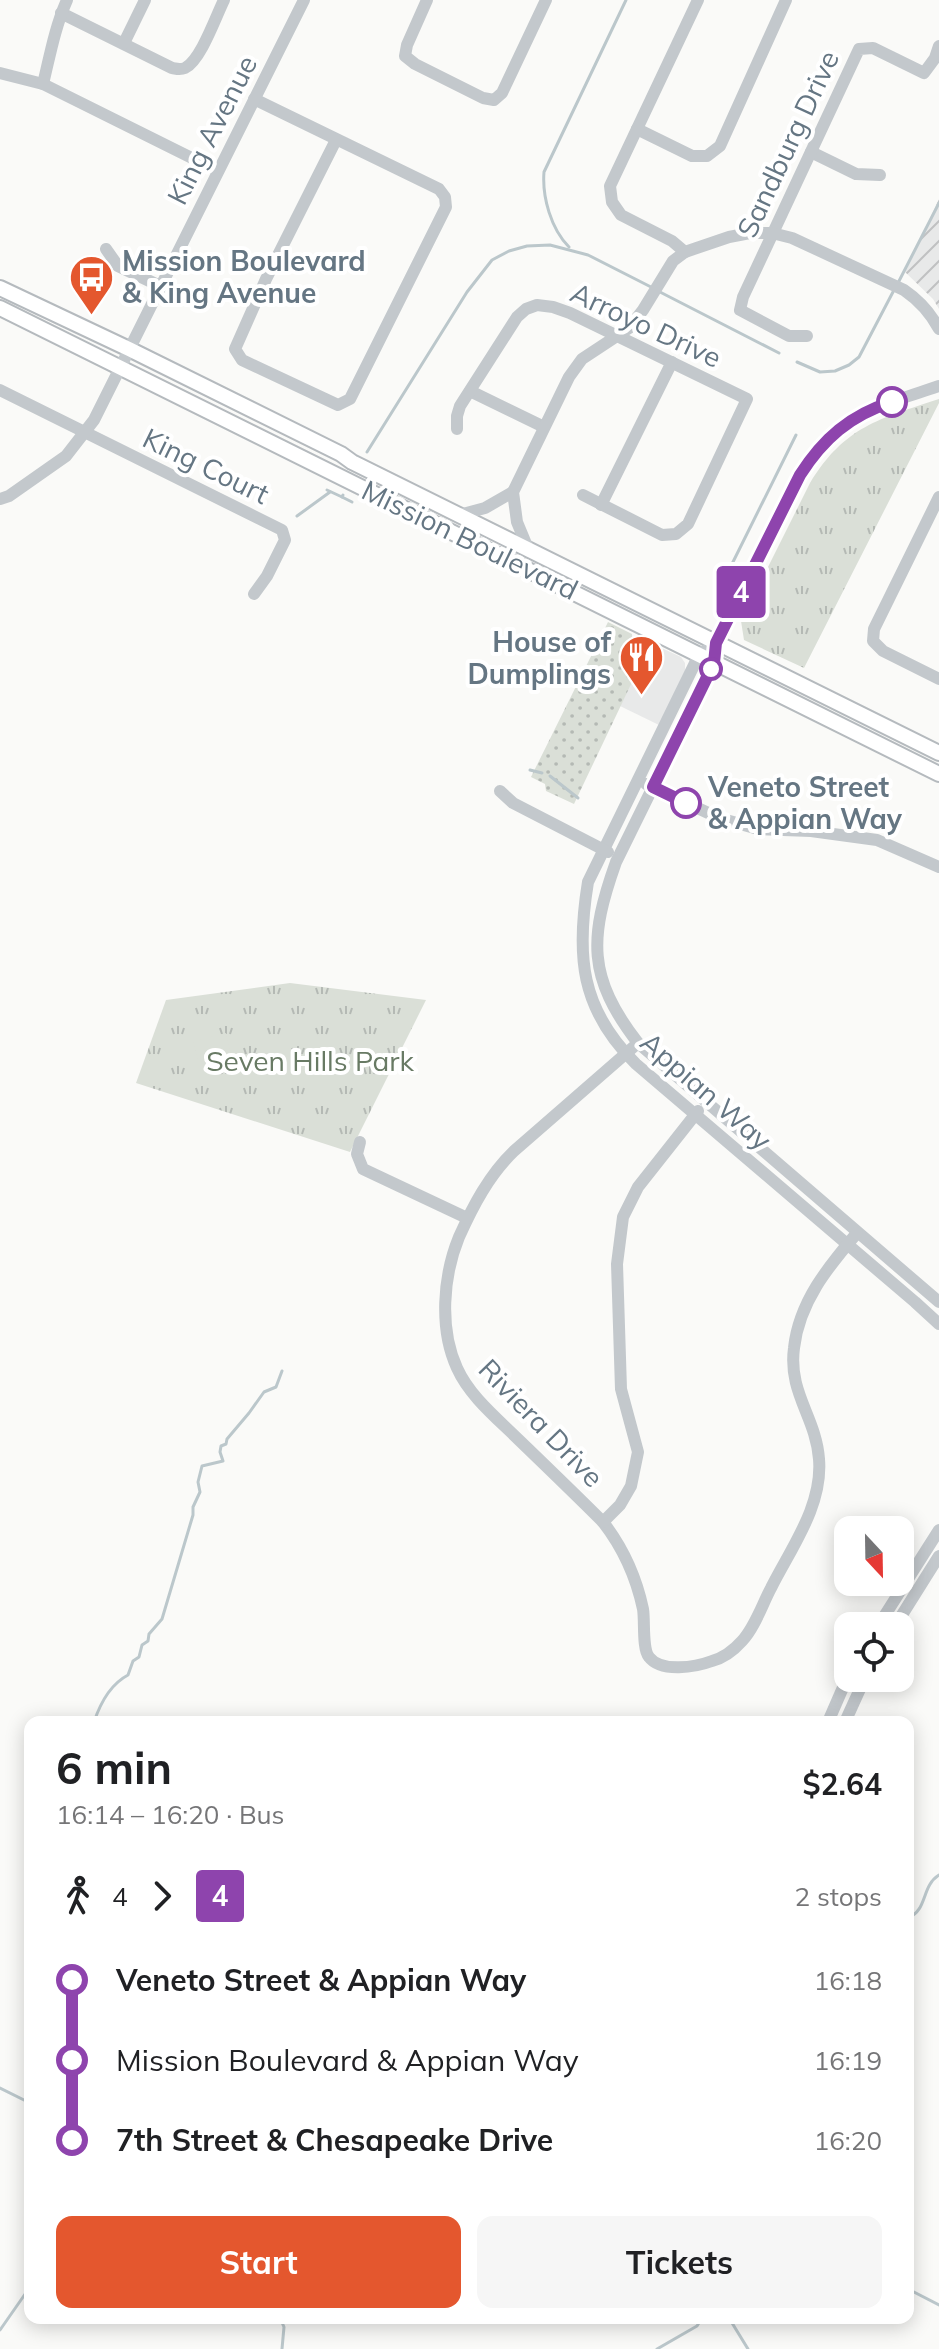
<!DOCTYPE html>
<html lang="en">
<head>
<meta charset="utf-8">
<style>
  :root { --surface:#fff; --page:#f6f6f6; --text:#202124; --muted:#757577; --accent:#e4572e }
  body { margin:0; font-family:Mulish,sans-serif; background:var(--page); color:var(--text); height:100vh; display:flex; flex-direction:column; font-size:30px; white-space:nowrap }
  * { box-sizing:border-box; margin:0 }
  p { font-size:26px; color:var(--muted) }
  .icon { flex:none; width:44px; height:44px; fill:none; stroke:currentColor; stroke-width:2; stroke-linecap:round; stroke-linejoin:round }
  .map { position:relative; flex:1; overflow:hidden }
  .details { position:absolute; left:24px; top:1716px; width:890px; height:608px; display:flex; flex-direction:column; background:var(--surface); border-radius:16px; box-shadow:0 4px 20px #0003 }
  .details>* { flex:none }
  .badge { padding:0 16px; border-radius:6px; font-size:28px; line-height:52px }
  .needle { width:52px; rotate:158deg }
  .buttons { position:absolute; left:834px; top:1516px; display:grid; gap:16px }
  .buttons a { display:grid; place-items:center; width:80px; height:80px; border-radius:16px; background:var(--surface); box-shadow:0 4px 20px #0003; font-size:40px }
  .map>.badge { position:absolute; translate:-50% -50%; box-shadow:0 0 0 4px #fff }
  .legs { display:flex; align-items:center; gap:12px; height:88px; padding:0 32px; font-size:26px }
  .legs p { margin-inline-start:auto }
  .overview { display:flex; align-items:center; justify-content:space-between; height:136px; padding:0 32px }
  h1 { font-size:44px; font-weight:700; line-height:60px }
  .action { display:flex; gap:16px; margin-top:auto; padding:16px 32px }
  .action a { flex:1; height:92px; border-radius:16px; background:var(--accent); color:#fff; font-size:32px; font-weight:700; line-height:92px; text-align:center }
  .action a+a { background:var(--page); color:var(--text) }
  ul { padding:0 32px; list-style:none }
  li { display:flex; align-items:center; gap:28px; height:80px; font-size:30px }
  li i { display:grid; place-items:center; width:12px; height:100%; margin:0 10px; background:currentColor }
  li i::after { content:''; width:20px; height:20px; margin:-10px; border:6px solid; border-radius:50%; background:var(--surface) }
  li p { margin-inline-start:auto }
  li:first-child i { background:linear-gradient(#0000 50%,currentColor 0) }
  li:last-child i { background:linear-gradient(currentColor 50%,#0000 0) }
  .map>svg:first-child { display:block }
  .built { fill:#e8e9e9 }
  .industrial { fill:url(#industrial-furrows) }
  .grass { fill:url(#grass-dots) }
  .park { fill:url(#park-tufts) }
  .pitch { fill:#dadfd7 }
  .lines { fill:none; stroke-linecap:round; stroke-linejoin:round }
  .stream { stroke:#bbc7cb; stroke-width:3 }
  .major-casing { stroke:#b5babe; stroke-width:18 }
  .minor { stroke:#c3c8cc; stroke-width:12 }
  .major { stroke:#fff; stroke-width:14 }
  .line-1-casing { stroke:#fff; stroke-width:18 }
  .line-1 { stroke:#8e44ad; stroke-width:12 }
  .stop-1-dot { fill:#fff; stroke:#8e44ad; stroke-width:4 }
  .labels { text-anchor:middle; stroke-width:8; stroke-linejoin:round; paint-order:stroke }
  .street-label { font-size:28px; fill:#657683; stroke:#fff }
  .poi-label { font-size:28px; font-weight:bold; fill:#657683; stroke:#fff; text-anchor:start }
  .stop-label { font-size:28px; font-weight:bold; fill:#657683; stroke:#fff; text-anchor:start }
  .park-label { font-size:28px; fill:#687a64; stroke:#fff }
</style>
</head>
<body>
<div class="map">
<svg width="939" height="2349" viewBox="0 0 939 2349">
  <defs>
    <pattern id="industrial-furrows" width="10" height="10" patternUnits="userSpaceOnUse" patternTransform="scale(2)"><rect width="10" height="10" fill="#e8e9e9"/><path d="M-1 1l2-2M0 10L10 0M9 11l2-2" fill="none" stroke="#c0c1c2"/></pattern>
    <pattern id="grass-dots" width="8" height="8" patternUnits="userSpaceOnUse" patternTransform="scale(2)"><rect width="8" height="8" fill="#dadfd7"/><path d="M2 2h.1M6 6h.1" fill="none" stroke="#b4b9b4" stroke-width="1.8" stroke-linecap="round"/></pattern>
    <pattern id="park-tufts" width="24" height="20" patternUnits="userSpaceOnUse" patternTransform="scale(2)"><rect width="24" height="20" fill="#dadfd7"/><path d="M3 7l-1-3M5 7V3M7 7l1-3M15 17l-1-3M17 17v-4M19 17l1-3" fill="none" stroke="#b4b9b4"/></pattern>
  </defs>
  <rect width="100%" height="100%" fill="#fafaf8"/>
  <path class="built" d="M651,643L681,657L685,663V671L659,725L620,706Z"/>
  <path class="industrial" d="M939,199V309L933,299L905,272Z"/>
  <path class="grass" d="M608,622L632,634L633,647L644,657L574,804L546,791L545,784L531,777Z"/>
  <g class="park">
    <path d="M939,399V403L804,668L744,640L741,621L810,483C845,426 879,419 939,399Z"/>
    <path d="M290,983L426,1000L350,1152L136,1083L166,1000Z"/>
  </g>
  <path class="pitch" d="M226,1033L231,1053L198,1062L193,1042Z"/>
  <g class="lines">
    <g class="stream">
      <path d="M569,247C551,229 542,197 544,172L626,0"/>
      <path d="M898,283L939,203"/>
      <path d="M658,291L779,353"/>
      <path d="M797,362L820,372L835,371L849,365L859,357L894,290"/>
      <path d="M367,452L467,292L492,260L509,251L527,246L550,245L588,255L651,287"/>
      <path d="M327,490L342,497L343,495"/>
      <path d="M342,497L352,502"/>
      <path d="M297,516L330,492"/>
      <path d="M730,568L796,435"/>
      <path d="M530,770L542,773"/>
      <path d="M550,776L578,798"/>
      <path d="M94,1722C100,1704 111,1684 128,1675L133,1661L139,1657L142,1645L148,1641L149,1634L162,1619L193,1515V1507L200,1492L198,1482L202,1466L223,1461L220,1452L221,1446L226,1444L227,1439L249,1413L264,1392L276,1387L282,1371"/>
      <path d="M908,1918C928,1910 921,1886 939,1875"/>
      <path d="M0,2088L30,2103"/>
      <path d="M908,2272L911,2273L908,2281"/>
      <path d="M908,2285L910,2290L939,2305"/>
      <path d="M280,2318L284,2327L282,2349"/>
      <path d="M729,2318L748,2349"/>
      <path d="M0,2330L30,2287"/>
      <path d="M657,2349L697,2326L702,2318"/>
    </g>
    <defs>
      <g id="major">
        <path d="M0,288L129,349L341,454L352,462L939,753"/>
        <path d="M0,308L939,774"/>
      </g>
    </defs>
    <use href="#major" class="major-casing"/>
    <g class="minor">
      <path d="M427,0L407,45L405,56L415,64L483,98L494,100L502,93L546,0"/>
      <path d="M61,13L172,68C178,69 180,70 185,68C201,60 216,16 224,0"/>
      <path d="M124,43L145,0"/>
      <path d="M0,73L43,84L218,171"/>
      <path d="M43,84C50,55 55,27 67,0"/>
      <path d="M254,99L439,189L445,197L446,207L350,399L338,405L242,360L235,349L266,279L336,140"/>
      <path d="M637,129L692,156H707L720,146L786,0"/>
      <path d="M811,152L856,174L880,175"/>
      <path d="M106,249L118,266L160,286"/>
      <path d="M685,252L672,241L621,215L612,202L610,186L698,0"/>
      <path d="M807,336H789L740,310L743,297L859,49L873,48L924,73L935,58L939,46"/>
      <path d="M939,386C874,408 839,414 800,475L716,643L714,663L616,862C589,938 587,977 638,1043L939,1302"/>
      <path d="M0,390L282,530L285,540L267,576L254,594"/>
      <path d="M470,391L544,427"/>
      <path d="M457,429V416L460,406L517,317L526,309L537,305L553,307L570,313L747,399L688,524L676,534L662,535L583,495"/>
      <path d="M939,497L874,629L873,641L883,651L939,679"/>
      <path d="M0,499L9,496L66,456L94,420L304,0"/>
      <path d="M601,505L672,362"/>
      <path d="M459,515L485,508L513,492"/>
      <path d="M529,551L517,522L513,492L569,377L582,359L629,328L643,310L673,261L685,252L729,237L750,233H772L792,238L904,290C920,301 930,312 939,329"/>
      <path d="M716,643L699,655L588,882C576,955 580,1009 636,1064L915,1302L939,1324"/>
      <path d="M646,784L719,818L758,829L811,831L877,840L939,867"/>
      <path d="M500,791L513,803L608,852"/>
      <path d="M638,1043L514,1151C489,1175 473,1206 459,1237C443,1276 439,1329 457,1368C470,1397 498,1419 520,1441C548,1468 576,1495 603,1522C624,1549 636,1576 643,1609C645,1620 642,1649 649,1657C661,1673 696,1667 712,1661C723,1658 734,1650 742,1641C755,1627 762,1605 771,1588C791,1548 823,1506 819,1459C816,1417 788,1393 794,1348C799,1302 828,1267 857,1233"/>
      <path d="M360,1142L357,1154L363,1169L467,1218"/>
      <path d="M603,1522L620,1505L631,1486L638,1452L621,1389L617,1264L623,1217L638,1187L698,1111"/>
      <path d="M878,1626L939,1530"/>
      <path d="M895,1626L939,1556"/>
      <path d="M828,1722L848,1676"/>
      <path d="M845,1722L865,1678"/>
    </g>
    <use href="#major" class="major"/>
  </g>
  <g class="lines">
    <defs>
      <path id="line-1" d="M686,803L653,787L714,663L716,643L800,475C823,439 850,415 892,402"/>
    </defs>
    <use href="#line-1" class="line-1-casing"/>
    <use href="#line-1" class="line-1"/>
  </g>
  <defs>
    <symbol id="bus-pin" viewBox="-11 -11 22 30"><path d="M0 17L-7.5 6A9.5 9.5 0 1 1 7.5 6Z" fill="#e4572e" stroke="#fff"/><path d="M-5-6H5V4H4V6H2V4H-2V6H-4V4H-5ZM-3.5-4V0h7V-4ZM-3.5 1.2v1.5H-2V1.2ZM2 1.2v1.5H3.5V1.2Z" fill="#fff"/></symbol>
    <symbol id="restaurant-pin" viewBox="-11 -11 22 30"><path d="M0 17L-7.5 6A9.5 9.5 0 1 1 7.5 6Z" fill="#e4572e" stroke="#fff"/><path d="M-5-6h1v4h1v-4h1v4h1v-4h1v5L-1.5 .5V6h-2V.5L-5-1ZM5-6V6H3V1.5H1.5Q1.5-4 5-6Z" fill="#fff"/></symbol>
  </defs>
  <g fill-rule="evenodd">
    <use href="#bus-pin" x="66" y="252" width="51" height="69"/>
    <use href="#restaurant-pin" x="616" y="632" width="51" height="69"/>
  </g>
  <g class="stop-1-dot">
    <circle cx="892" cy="402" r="14"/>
    <circle cx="711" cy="669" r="10"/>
    <circle cx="686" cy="803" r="14"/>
  </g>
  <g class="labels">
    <g class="street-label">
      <text transform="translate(212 130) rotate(-63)" y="10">King Avenue</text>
      <text transform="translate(788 144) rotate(-65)" y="10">Sandburg Drive</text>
      <text transform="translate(646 325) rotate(25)" y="10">Arroyo Drive</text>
      <text transform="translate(206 466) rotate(26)" y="10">King Court</text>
      <text transform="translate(470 540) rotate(26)" y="10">Mission Boulevard</text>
      <text transform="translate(706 1091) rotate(41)" y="10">Appian Way</text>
      <text transform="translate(541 1423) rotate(46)" y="10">Riviera Drive</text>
    </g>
    <g class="poi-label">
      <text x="122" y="271">Mission Boulevard<tspan x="122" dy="32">&amp; King Avenue</tspan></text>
      <text x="611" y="652" text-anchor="end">House of<tspan x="611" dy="32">Dumplings</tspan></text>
    </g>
    <g class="stop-label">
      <text x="708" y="797">Veneto Street<tspan x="708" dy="32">&amp; Appian Way</tspan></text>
    </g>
    <g class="park-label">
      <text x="310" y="1071">Seven Hills Park</text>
    </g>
  </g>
</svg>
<div class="buttons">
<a><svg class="needle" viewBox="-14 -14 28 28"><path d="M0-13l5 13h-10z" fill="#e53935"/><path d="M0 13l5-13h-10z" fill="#757577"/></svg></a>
<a><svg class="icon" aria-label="locate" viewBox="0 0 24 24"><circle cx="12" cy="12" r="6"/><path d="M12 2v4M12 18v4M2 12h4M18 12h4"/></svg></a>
</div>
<b class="badge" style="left:741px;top:592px;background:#8e44ad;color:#fff">4</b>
<section class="details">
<div class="overview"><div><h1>6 min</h1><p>16:14 – 16:20 · Bus</p></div><b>$2.64</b></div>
<div class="legs"><svg class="icon" aria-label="walk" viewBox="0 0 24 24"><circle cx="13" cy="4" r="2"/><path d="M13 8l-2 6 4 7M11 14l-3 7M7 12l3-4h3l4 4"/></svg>4<svg class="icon" aria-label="forward" viewBox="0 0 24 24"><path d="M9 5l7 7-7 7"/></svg><b class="badge" style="background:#8e44ad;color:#fff">4</b><p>2 stops</p></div>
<ul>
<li><i style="color:#8e44ad"></i><b>Veneto Street &amp; Appian Way</b><p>16:18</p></li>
<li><i style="color:#8e44ad"></i><span>Mission Boulevard &amp; Appian Way</span><p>16:19</p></li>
<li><i style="color:#8e44ad"></i><b>7th Street &amp; Chesapeake Drive</b><p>16:20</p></li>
</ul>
<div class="action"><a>Start</a><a>Tickets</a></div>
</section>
</div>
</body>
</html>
